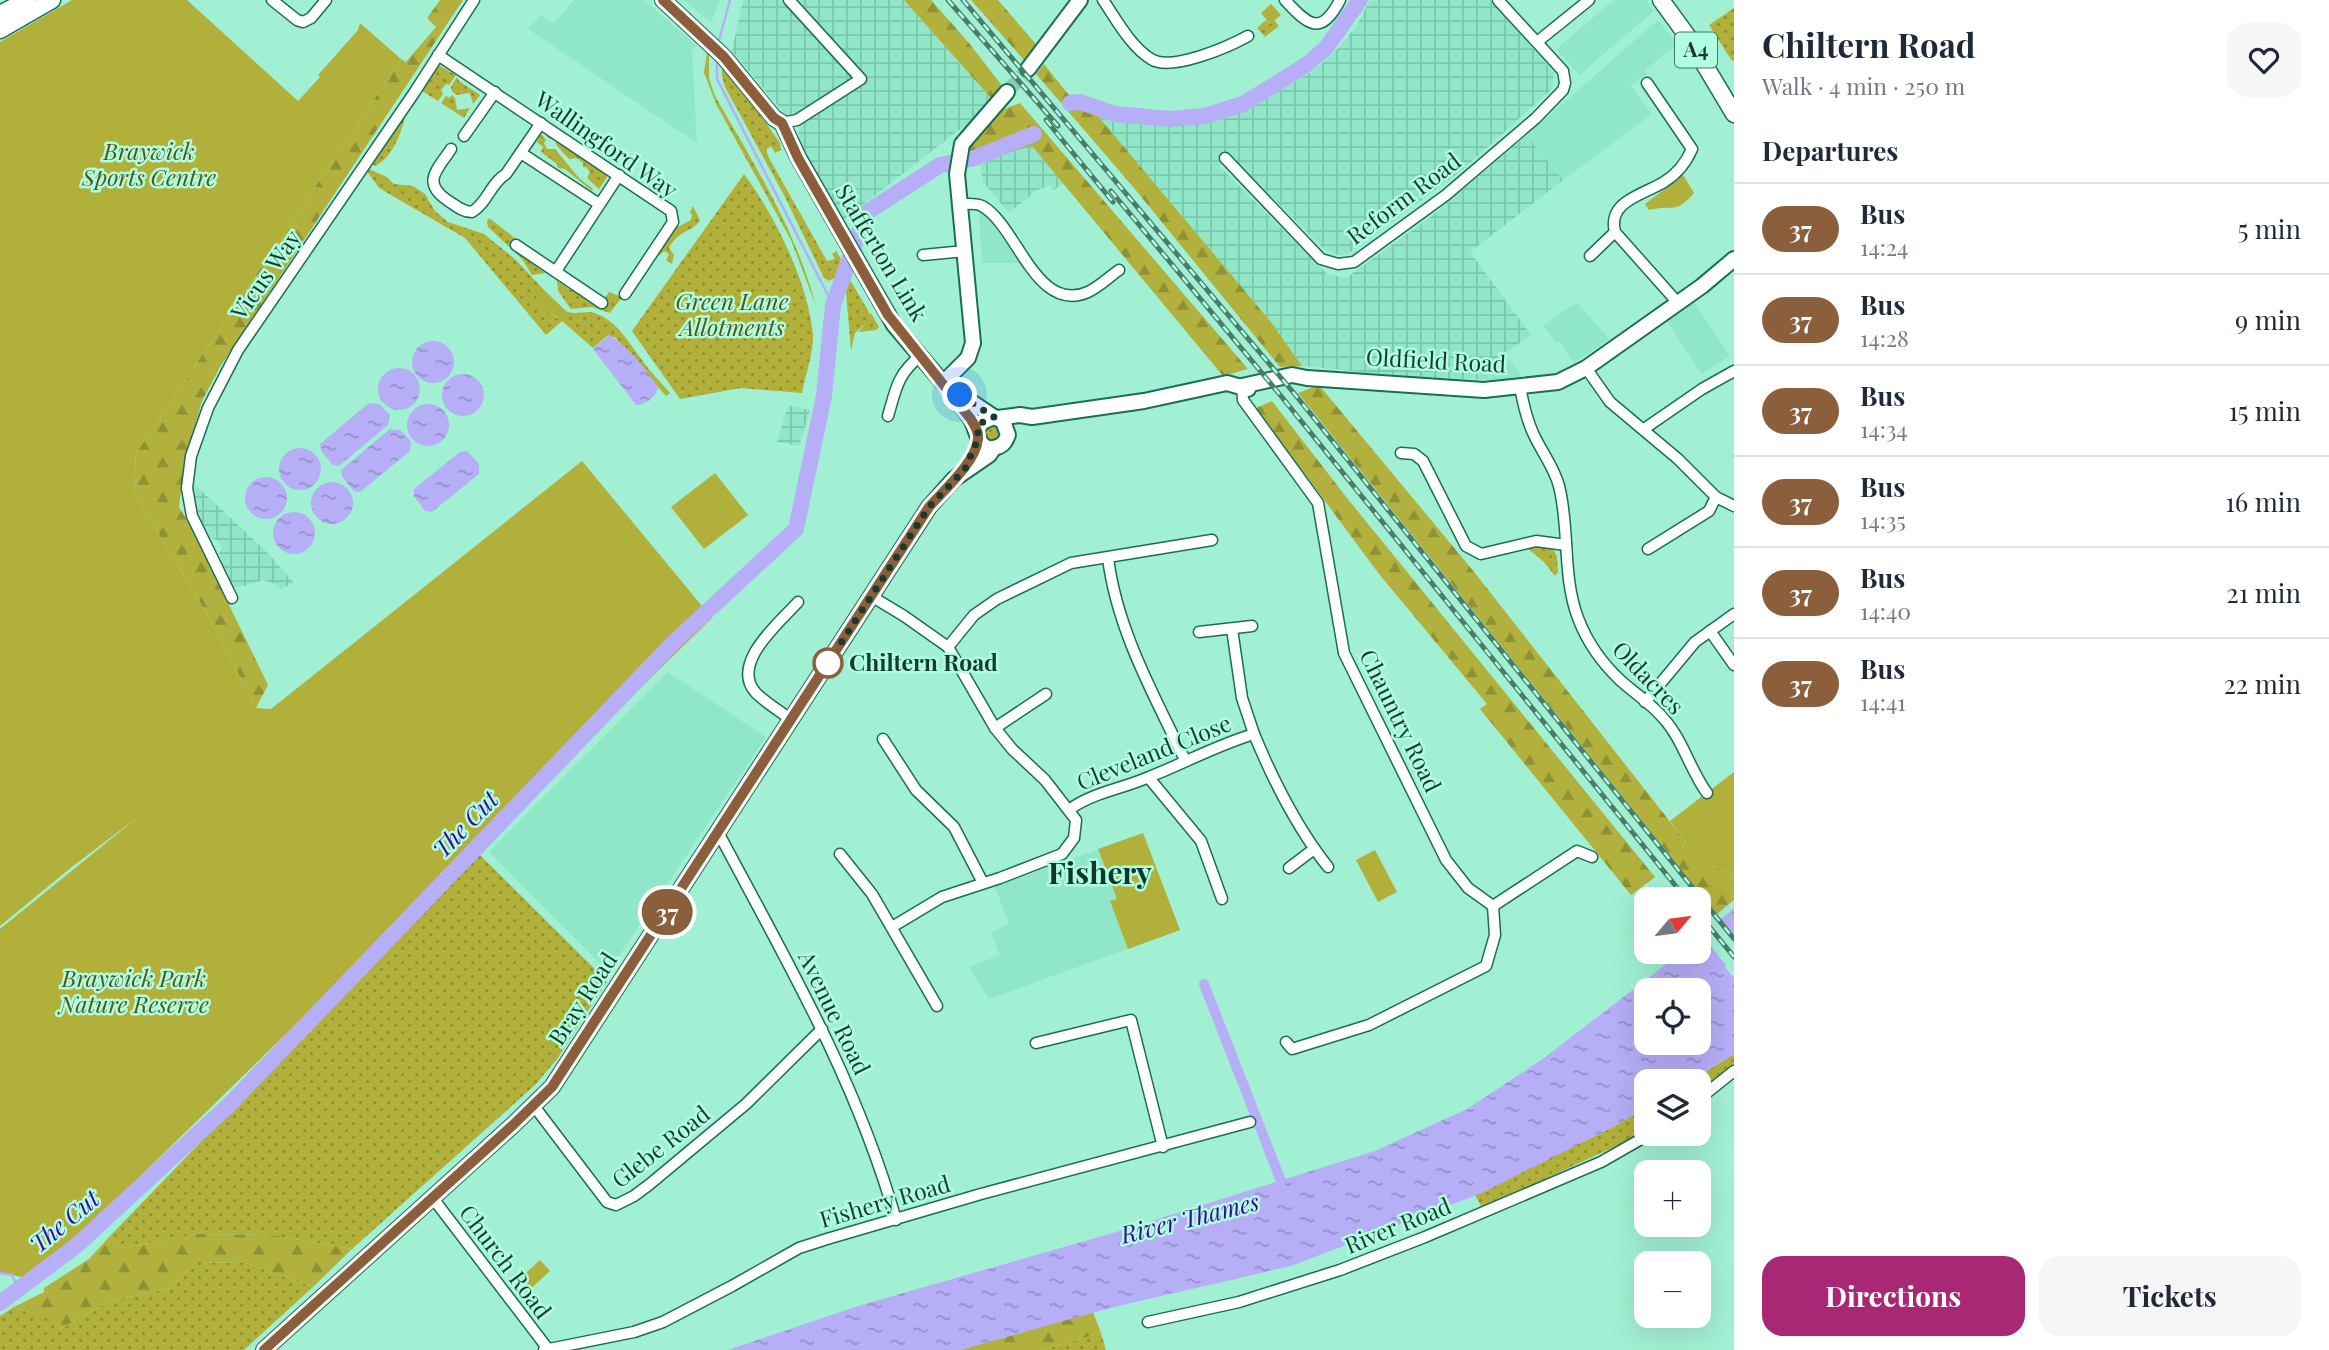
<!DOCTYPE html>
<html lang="en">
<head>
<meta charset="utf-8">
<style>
  :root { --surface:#fff; --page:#f6f6f7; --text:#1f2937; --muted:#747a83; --line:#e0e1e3; --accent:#a92875 }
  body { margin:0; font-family:"Playfair Display",serif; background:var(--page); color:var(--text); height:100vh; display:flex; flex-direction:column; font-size:26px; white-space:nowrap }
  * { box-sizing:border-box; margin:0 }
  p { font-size:23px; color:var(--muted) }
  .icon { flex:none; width:38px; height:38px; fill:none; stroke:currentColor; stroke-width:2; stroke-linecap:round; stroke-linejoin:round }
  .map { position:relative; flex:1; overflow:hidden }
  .panel { display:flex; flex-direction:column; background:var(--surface); width:595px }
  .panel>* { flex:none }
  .badge { padding:0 14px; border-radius:23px; font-size:24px; line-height:46px }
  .needle { width:46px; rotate:61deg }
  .tools { position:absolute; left:1634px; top:887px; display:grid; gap:14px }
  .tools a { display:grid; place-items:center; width:77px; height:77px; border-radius:14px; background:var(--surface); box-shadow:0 7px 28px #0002; font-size:35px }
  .you { position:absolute; width:35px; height:35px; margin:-18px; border:5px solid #fff; border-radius:50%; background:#1a73e8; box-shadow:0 0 0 10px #1a73e833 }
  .map>.badge { position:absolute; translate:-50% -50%; box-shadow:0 0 0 4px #fff }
  h2 { padding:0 28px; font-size:26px; line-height:63px }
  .round { display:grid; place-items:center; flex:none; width:74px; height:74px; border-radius:21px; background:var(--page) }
  .head { display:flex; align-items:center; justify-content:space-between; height:119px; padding:0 28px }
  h1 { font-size:33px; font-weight:700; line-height:52px }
  .action { display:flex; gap:14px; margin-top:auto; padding:14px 28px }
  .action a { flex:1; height:80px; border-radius:21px; background:var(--accent); color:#fff; font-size:28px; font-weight:700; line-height:80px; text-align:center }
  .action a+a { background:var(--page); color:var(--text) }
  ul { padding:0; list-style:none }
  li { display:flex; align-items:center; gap:21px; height:91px; padding:0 28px; border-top:2px solid var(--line) }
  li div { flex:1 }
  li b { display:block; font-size:26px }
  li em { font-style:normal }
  li .badge { min-width:77px; font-weight:700; text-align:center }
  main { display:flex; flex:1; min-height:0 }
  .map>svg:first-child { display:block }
  .built { fill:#8fe7c7 }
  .industrial { fill:url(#industrial-grid) }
  .grass { fill:url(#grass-dots) }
  .forest { fill:url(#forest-firs) }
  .park { fill:#b1b03a }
  .water { fill:url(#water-ripples); fill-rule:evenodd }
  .pier { fill:#a2f0d3 }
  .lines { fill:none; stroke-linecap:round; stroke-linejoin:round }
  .stream { stroke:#b6aef6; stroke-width:2.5 }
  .canal { stroke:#b6aef6; stroke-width:10 }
  .river { stroke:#b6aef6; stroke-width:16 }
  .secondary-tunnel { stroke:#87ccb2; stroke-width:14; stroke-dasharray:14 7; stroke-linecap:butt }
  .street-casing { stroke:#1a6e55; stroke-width:13 }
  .secondary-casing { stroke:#1a6e55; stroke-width:18 }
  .primary-casing { stroke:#1a6e55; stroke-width:19 }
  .street { stroke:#fff; stroke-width:10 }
  .secondary { stroke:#fff; stroke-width:14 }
  .primary { stroke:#fff; stroke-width:16 }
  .rail-casing { stroke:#4b7c6b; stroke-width:5 }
  .rail { stroke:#affee0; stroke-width:2.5; stroke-dasharray:8; stroke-linecap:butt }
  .line-casing { stroke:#fff; stroke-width:16 }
  .line { stroke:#8b5e3c; stroke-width:10 }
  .walk { stroke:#193a2f; stroke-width:7; stroke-dasharray:0 12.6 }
  .stop-dot { fill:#fff; stroke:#8b5e3c; stroke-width:3.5 }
  .labels { text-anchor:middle; stroke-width:5; stroke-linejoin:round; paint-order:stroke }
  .shield { fill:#affee0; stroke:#467564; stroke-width:2 }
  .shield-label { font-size:21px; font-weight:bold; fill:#193a2f }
  .street-label { font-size:23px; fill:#193a2f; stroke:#affee0 }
  .park-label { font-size:23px; font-style:italic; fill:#555419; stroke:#affee0 }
  .stop-label { font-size:23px; font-weight:bold; fill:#193a2f; stroke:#affee0; text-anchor:start }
  .water-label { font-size:24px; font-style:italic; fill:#41039a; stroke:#affee0 }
  .district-label { font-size:30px; font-weight:bold; fill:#0c372a; stroke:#affee0 }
</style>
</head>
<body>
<main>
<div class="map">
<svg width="1734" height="1350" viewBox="0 0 1734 1350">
  <defs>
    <pattern id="industrial-grid" width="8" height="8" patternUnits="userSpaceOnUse" patternTransform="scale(1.75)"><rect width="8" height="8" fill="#8fe7c7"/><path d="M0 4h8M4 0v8" fill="none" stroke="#7bc7ab"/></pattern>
    <pattern id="grass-dots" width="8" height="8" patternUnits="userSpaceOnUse" patternTransform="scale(1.75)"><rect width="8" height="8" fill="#b1b03a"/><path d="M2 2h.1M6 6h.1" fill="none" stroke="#8f9031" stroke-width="1.8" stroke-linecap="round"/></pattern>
    <pattern id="forest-firs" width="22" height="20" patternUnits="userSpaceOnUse" patternTransform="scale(1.75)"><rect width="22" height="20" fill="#b2b13e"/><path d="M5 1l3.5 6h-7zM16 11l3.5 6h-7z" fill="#909134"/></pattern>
    <pattern id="water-ripples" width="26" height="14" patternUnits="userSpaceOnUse" patternTransform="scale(1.75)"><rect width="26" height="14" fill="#b6aef6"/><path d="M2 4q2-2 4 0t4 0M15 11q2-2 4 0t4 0" fill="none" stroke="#938fc8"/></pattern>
  </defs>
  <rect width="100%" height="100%" fill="#a2f0d3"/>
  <g class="built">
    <path d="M574,0H644L696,45L692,51L697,143L528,29L541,15L554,24Z"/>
    <path d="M684,0H720L711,23Z"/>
    <path d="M1614,0H1646L1654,11L1579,75L1556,49Z"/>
    <path d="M1658,20L1680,47L1669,51L1645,70L1647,73L1631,86L1652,114L1563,180L1527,135Z"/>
    <path d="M979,211L987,216L1003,238L1018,261L1016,263H982Z"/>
    <path d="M1577,302L1609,339L1574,363L1560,341L1556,343L1543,326Z"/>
    <path d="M1692,302H1694L1730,356L1702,374L1666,320Z"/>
    <path d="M1505,354L1523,378L1489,380L1485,367Z"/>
    <path d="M668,672L766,737L608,972L489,852Z"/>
    <path d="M1143,833L1180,930L989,999L969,967L1000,955L991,932L1009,924L995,887Z"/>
  </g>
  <g class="industrial">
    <path d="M743,0H904L991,98L968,123L843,220L800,143L798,127L780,108L732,51Z"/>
    <path d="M1370,0H1490L1554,73L1552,89L1461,171L1348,254L1335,255L1322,247L1231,156L1219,166L1327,274L1346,278L1432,216L1527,135L1563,180L1470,252L1531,335L1486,367L1489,380L1414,377L1302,366L1271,322L1098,116L1104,115L1141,124L1177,125L1236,113L1256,105L1311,72L1332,55L1356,27Z"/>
    <path d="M1032,146L1063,183L1054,190L1050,185L1037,190L1009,213L983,182L980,161Z"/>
    <path d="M788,405L810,410L799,446L777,442Z"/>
    <path d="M193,483L265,550L294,583L281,589L273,583L263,580L237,588L232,586L219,554L222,548L217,540L210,538L197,515L193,499Z"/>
  </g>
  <g class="grass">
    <path d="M1734,8V60L1732,61L1709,25Z"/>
    <path d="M1266,20L1270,24L1274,20L1279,26L1265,37L1257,28Z"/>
    <path d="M707,52L709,54V79L715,96C754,164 796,230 816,306L791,240L716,104L704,72Z"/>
    <path d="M438,65L456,75L449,85L446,84L441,90L443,94L438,101L422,91Z"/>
    <path d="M722,67L737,82L780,143L781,150L775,153L771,146L766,150L769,158L827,261L835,259L832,254L836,251L841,259L836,277L829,281L824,278L784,195L725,87L722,77Z"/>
    <path d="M457,77L459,81L480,95L473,104L470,93L456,95L452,91L451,87Z"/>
    <path d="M452,95L455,98L457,110L470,108L464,118L441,103L446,96L449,98Z"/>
    <path d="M407,109C403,128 394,157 375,166L368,161Z"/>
    <path d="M543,130L606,172L607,177L599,189L587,178L590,172L586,167H583V163L577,158L569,159L557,146L555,140L548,138Z"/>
    <path d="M539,132L546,140L544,143L547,149H555L579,178L593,189L592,191L565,169L558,168L557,164L541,152L543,147L537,142L539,138L534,136Z"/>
    <path d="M364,167L385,176L394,184L413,186L425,194L435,211L448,222L484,234L516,260L543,289L535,300L558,319L566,311C575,316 587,309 597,314C619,323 628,342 642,360C650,372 661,382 670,393L666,396L616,338L608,335L593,348L562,321L546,335L465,238L379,188Z"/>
    <path d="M744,174C775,216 808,282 813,335C814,351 805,377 802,393L741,388L680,399L632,331Z"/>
    <path d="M693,206L700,220C691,234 680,228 669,248L674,255L672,264L666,260L669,254L664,251L659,256L657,251L672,230L691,220L692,215L690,212Z"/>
    <path d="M489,218L516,239L511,247L545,273L532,275L522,259L488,227L487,222Z"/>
    <path d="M847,275L869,312V315L871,313L879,327L876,330L858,332L866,323L855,333L851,350L845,280Z"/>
    <path d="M557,281L570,290L575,289L579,292L580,296L589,302L601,304L609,292L622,297L610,313L592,307L571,309L558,291Z"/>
    <circle cx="992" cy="433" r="9"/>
    <path d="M1541,545L1553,548L1557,557L1558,572L1555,576L1544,562L1525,546Z"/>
    <path d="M476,851L607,981L557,1059L535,1085L352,1249L272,1235L198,1234L122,1248L111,1235L306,1033Z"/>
    <path d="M1734,1054V1066L1699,1094V1082H1689Z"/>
    <path d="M1647,1107V1131L1640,1135L1482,1208L1475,1195L1613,1127Z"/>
    <path d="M197,1262L246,1263L313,1287L244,1350H0V1316L14,1307L57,1321L60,1329L110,1301L168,1289Z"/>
    <path d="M1101,1333L1106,1350H1041Z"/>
  </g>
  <g class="forest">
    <path d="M440,0H463L220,367L202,401L184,466L179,507L210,558L231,609L268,685L256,708L212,623L134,493L136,453L401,59L406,62L436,27L427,18Z"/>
    <path d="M904,0H931L969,43L1003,87L991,98Z"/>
    <path d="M971,0H998L1041,50L1030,67Z"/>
    <path d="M1044,64L1068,94L1098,116L1271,322L1302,366L1280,367L1134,188L1036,74Z"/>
    <path d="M1020,103L1248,369L1223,376L1032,146L980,161L971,154L968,149C977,119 994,113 1020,103Z"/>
    <path d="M1319,385L1475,573L1686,842L1682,847L1716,868L1734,875V900L1717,914L1298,393Z"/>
    <path d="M1272,401L1347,498L1655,877L1631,895L1480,709L1487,704L1379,574L1256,408Z"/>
    <path d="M197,1234L272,1235L352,1249L313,1287L246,1263L197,1262L168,1289L110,1301L60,1329L56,1321L14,1307L44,1292V1288L89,1259L111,1235L122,1248Z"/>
    <path d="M1093,1312L1101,1333L1041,1350H960Z"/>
  </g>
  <g class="park">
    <path d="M72,0H187L298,101L320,77L318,75L358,30L360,23L401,59L136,453L134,493L212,623L256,708L271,709L582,461L712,618L34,1280L0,1272V929L138,817L73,866L0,926V42Z"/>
    <path d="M1271,4L1281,15L1270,24L1261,13Z"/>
    <path d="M1683,175L1694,193C1675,215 1674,204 1649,210L1645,204Z"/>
    <path d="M543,289L566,311L559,319L534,300Z"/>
    <path d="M715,473L748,515L704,549L671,507Z"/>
    <path d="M1734,772V875L1716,868L1682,848L1686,842L1670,821Z"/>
    <path d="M1143,833L1180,930L1128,949L1110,901L1117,899L1098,849Z"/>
    <path d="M1375,850L1397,892L1378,902L1356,860Z"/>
    <path d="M540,1260L550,1271L526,1293L516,1282Z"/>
  </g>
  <g class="water">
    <path d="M609,335C624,342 650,373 658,388C656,397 645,405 636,405L593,349Z"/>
    <circle cx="433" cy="362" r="21"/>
    <circle cx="399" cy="389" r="21"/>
    <circle cx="463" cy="395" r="21"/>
    <path d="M369,403L379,404L390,415L388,425L339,466L333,465L321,451L320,444Z"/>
    <circle cx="428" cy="425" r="21"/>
    <path d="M390,429L400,430L411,441L410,451L360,492L354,491L342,477L341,470Z"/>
    <circle cx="300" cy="469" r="21"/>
    <path d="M467,451L479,464V474L432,512L425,511L414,496V489L460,452Z"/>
    <circle cx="266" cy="498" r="21"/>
    <circle cx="332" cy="503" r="21"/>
    <circle cx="294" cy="533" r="21"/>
    <path d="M1734,908V959L1725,967L1734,978V1054L1689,1081L1647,1082V1107L1613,1127L1482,1193L1291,1266L1114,1307L960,1350H728L858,1306L1113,1233L1375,1151L1467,1109L1544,1058L1682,952H1699V938ZM1647,990H1699V1043H1647Z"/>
  </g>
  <path class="pier" d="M1719,917L1734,935V964L1730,967L1734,975L1700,933Z"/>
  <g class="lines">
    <g class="stream">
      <path d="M718,44L730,0"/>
      <path d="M717,57V79L833,305"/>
      <path d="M0,1273L12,1275L19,1290"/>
    </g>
    <path class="canal" d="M1204,984L1281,1181"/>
    <g class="river">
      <path d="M1070,103L1080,102L1115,114L1171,119L1205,116L1243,104L1306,65L1326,48L1360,0"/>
      <path d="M0,1303L76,1246L229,1105L673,643L796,529L824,396L833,305L866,213L940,165L975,158L1034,134"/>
    </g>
    <path class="secondary-tunnel" d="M1007,92L1028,69"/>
    <defs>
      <g id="street">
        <path d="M272,0L297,20L303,22L311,18L326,0"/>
        <path d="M1103,0C1116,19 1131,47 1151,59C1171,72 1228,47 1248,36"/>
        <path d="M1285,0C1308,25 1321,37 1340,0"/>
        <path d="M1537,42L1589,0"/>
        <path d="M438,55L671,211L673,222L625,294"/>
        <path d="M1647,83L1692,149C1686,163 1677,174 1664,182C1643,195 1607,201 1615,232L1678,303"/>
        <path d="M782,123L797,120L861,79L789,0"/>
        <path d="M464,136L495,92"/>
        <path d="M451,149C438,169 421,182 447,200C455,205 462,212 472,212C487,203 491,183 506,174L541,123"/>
        <path d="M521,153L599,204"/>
        <path d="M1225,158L1321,259L1338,264L1354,262L1446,195L1536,118L1563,90L1565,83L1563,71L1498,0"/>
        <path d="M961,204C967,204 977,203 982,206C1017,225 1036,315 1088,292C1099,287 1109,277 1119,270"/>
        <path d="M516,245L602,303"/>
        <path d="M923,255L965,251"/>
        <path d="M1590,256L1615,232"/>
        <path d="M556,271L619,175"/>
        <path d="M1586,368L1610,402L1678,459L1716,497L1734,506"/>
        <path d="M1242,386L1243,400L1318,503L1344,653L1446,860L1468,888L1493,906"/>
        <path d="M1520,387C1523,403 1526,418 1533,433C1541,451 1554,467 1559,486C1570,529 1562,576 1578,618C1587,642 1602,663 1620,680C1634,693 1652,704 1664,719C1683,740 1690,770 1707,793"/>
        <path d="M888,416C896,389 897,375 920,356"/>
        <path d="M1644,429L1702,389L1734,371"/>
        <path d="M1401,453L1414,454L1423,461L1466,546L1481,554L1536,541L1566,545"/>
        <path d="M1648,549L1709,511L1716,497"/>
        <path d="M1108,558C1117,630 1154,695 1185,760"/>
        <path d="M871,596L904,616L948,647L995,728L1012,749L1045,780L1076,820L1074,838L1062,854L1000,878L942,897L892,927"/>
        <path d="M232,598L192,516L187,488L191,456L208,408L238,350L414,93L474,0"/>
        <path d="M1710,631L1734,665"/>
        <path d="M1199,632L1252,626"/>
        <path d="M948,647L974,615L997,599L1071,563L1212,540"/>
        <path d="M1645,702L1695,642L1734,614"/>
        <path d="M791,720C780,711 766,703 756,693C729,664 780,622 798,602"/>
        <path d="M995,728L1046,694"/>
        <path d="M1254,734C1273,780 1297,828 1328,867"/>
        <path d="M883,739L916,790L954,827L983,883"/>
        <path d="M1149,778L1201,841L1222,899"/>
        <path d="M1070,809C1094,792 1122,789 1149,777C1185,763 1217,745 1254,734L1242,698L1232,629"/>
        <path d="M718,832C786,960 856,1079 896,1220"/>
        <path d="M840,854L872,894L937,1006"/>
        <path d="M1289,868L1314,849"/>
        <path d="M1286,1042L1292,1049L1369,1025L1486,966L1495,935L1493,906L1577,851L1592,857"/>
        <path d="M1036,1043L1131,1020L1163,1147"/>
        <path d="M1699,1099L1734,1071"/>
        <path d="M534,1106L607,1202L616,1205L634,1196L650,1184L746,1104L822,1029"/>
        <path d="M432,1197L548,1349"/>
        <path d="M1148,1322L1239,1302L1340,1270L1425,1237L1601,1162L1650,1134"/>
        <path d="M544,1350L634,1332L663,1322L732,1286L799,1248L827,1239L981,1194L1250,1122"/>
      </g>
      <g id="secondary">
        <path d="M663,0L724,57L774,118L782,123L798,157L894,325L943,383L994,417"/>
        <path d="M1028,69L1080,0"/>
        <path d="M943,383L968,358L973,343L957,174L962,144L1007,92"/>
        <path d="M1242,386L1292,375L1307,378L1484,390L1558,382L1586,368L1702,286L1734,259"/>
        <path d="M953,395C958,403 965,410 970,418C978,429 977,454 997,447C1004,445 1006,440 1008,435L1003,421L994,417L982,422L977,430"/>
        <path d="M998,418L1020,415L1032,417L1144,401L1227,383L1248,389"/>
        <path d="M264,1350L513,1125L552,1087L929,507L954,479L989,455L994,448"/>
      </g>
      <g id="primary">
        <path d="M1661,0L1688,37L1734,114"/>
        <path d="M0,14L27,0"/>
        <path d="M0,30L52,0"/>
      </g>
    </defs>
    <use href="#street" class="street-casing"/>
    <use href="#secondary" class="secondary-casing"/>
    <use href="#primary" class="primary-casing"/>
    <use href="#street" class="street"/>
    <use href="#secondary" class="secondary"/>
    <use href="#primary" class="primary"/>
    <defs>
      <g id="rail">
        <path d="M948,0L1058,126"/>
        <path d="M963,0L1293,392L1734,939"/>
        <path d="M1046,120L1113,202"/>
        <path d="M1111,191L1281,396L1687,900"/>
        <path d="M1699,914L1734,957"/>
      </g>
    </defs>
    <use href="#rail" class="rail-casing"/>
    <use href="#rail" class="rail"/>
  </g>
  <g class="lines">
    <defs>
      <path id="line" d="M264,1350L513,1125L552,1087L929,507C944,490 976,462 978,439C979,431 974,424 970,418L888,315L798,158L782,123L774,118L724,57L663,0"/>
    </defs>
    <use href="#line" class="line-casing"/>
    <use href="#line" class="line"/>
    <path class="walk" d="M828,663L929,507L965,469L978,439V426L987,419L994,417L960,395"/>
  </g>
  <circle class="stop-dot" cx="828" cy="663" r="14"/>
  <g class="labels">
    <rect class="shield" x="1675" y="32.5" width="42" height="35" rx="5"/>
    <g class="shield-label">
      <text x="1696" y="57">A4</text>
    </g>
    <g class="street-label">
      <text transform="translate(606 145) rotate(35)" y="8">Wallingford Way</text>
      <text transform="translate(1404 199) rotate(-37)" y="8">Reform Road</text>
      <text transform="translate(881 253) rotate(59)" y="8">Stafferton Link</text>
      <text transform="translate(266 275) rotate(-55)" y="8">Vicus Way</text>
      <text transform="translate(1436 361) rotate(3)" y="8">Oldfield Road</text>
      <text transform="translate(1648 678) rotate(46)" y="8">Oldacres</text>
      <text transform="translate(1400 721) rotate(64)" y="8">Chauntry Road</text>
      <text transform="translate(1154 753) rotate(-22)" y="8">Cleveland Close</text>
      <text transform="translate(583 999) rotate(-57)" y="8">Bray Road</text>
      <text transform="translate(834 1013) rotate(64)" y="8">Avenue Road</text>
      <text transform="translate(661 1147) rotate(-38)" y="8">Glebe Road</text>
      <text transform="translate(885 1202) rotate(-16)" y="8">Fishery Road</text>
      <text transform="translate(1398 1226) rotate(-22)" y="8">River Road</text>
      <text transform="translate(505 1262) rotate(53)" y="8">Church Road</text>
    </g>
    <g class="park-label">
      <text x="149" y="160">Braywick<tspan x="149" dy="26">Sports Centre</tspan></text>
      <text x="732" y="310">Green Lane<tspan x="732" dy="26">Allotments</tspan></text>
      <text x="134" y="987">Braywick Park<tspan x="134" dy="26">Nature Reserve</tspan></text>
    </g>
    <g class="stop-label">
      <text x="849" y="671">Chiltern Road</text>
    </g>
    <g class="water-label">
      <text transform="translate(466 825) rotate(-46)" y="8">The Cut</text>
      <text transform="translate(1190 1219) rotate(-14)" y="8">River Thames</text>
      <text transform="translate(65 1222) rotate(-40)" y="8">The Cut</text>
    </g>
    <g class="district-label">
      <text x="1100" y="884">Fishery</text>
    </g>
  </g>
</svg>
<div class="tools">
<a><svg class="needle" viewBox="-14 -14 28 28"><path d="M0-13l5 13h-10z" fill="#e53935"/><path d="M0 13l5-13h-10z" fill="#747a83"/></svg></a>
<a><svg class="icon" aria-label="locate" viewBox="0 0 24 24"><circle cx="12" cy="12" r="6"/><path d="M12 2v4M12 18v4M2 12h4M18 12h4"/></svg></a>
<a><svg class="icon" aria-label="layers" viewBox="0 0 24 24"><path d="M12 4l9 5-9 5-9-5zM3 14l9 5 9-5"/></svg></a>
<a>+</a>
<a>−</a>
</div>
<div class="you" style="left:960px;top:395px"></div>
<b class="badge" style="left:667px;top:912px;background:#8b5e3c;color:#fff">37</b>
</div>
<section class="panel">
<div class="head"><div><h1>Chiltern Road</h1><p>Walk · 4 min · 250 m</p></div><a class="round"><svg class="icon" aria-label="heart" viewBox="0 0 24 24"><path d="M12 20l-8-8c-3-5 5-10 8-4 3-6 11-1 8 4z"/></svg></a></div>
<h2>Departures</h2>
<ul>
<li><span class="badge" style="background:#8b5e3c;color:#fff">37</span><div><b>Bus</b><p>14:24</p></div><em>5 min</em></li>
<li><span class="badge" style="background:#8b5e3c;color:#fff">37</span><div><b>Bus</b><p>14:28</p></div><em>9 min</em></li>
<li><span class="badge" style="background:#8b5e3c;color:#fff">37</span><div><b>Bus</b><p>14:34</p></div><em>15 min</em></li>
<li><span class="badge" style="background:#8b5e3c;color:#fff">37</span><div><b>Bus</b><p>14:35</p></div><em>16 min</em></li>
<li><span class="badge" style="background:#8b5e3c;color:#fff">37</span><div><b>Bus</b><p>14:40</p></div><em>21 min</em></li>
<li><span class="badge" style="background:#8b5e3c;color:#fff">37</span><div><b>Bus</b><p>14:41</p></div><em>22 min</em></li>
</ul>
<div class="action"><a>Directions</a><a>Tickets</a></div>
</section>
</main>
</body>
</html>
